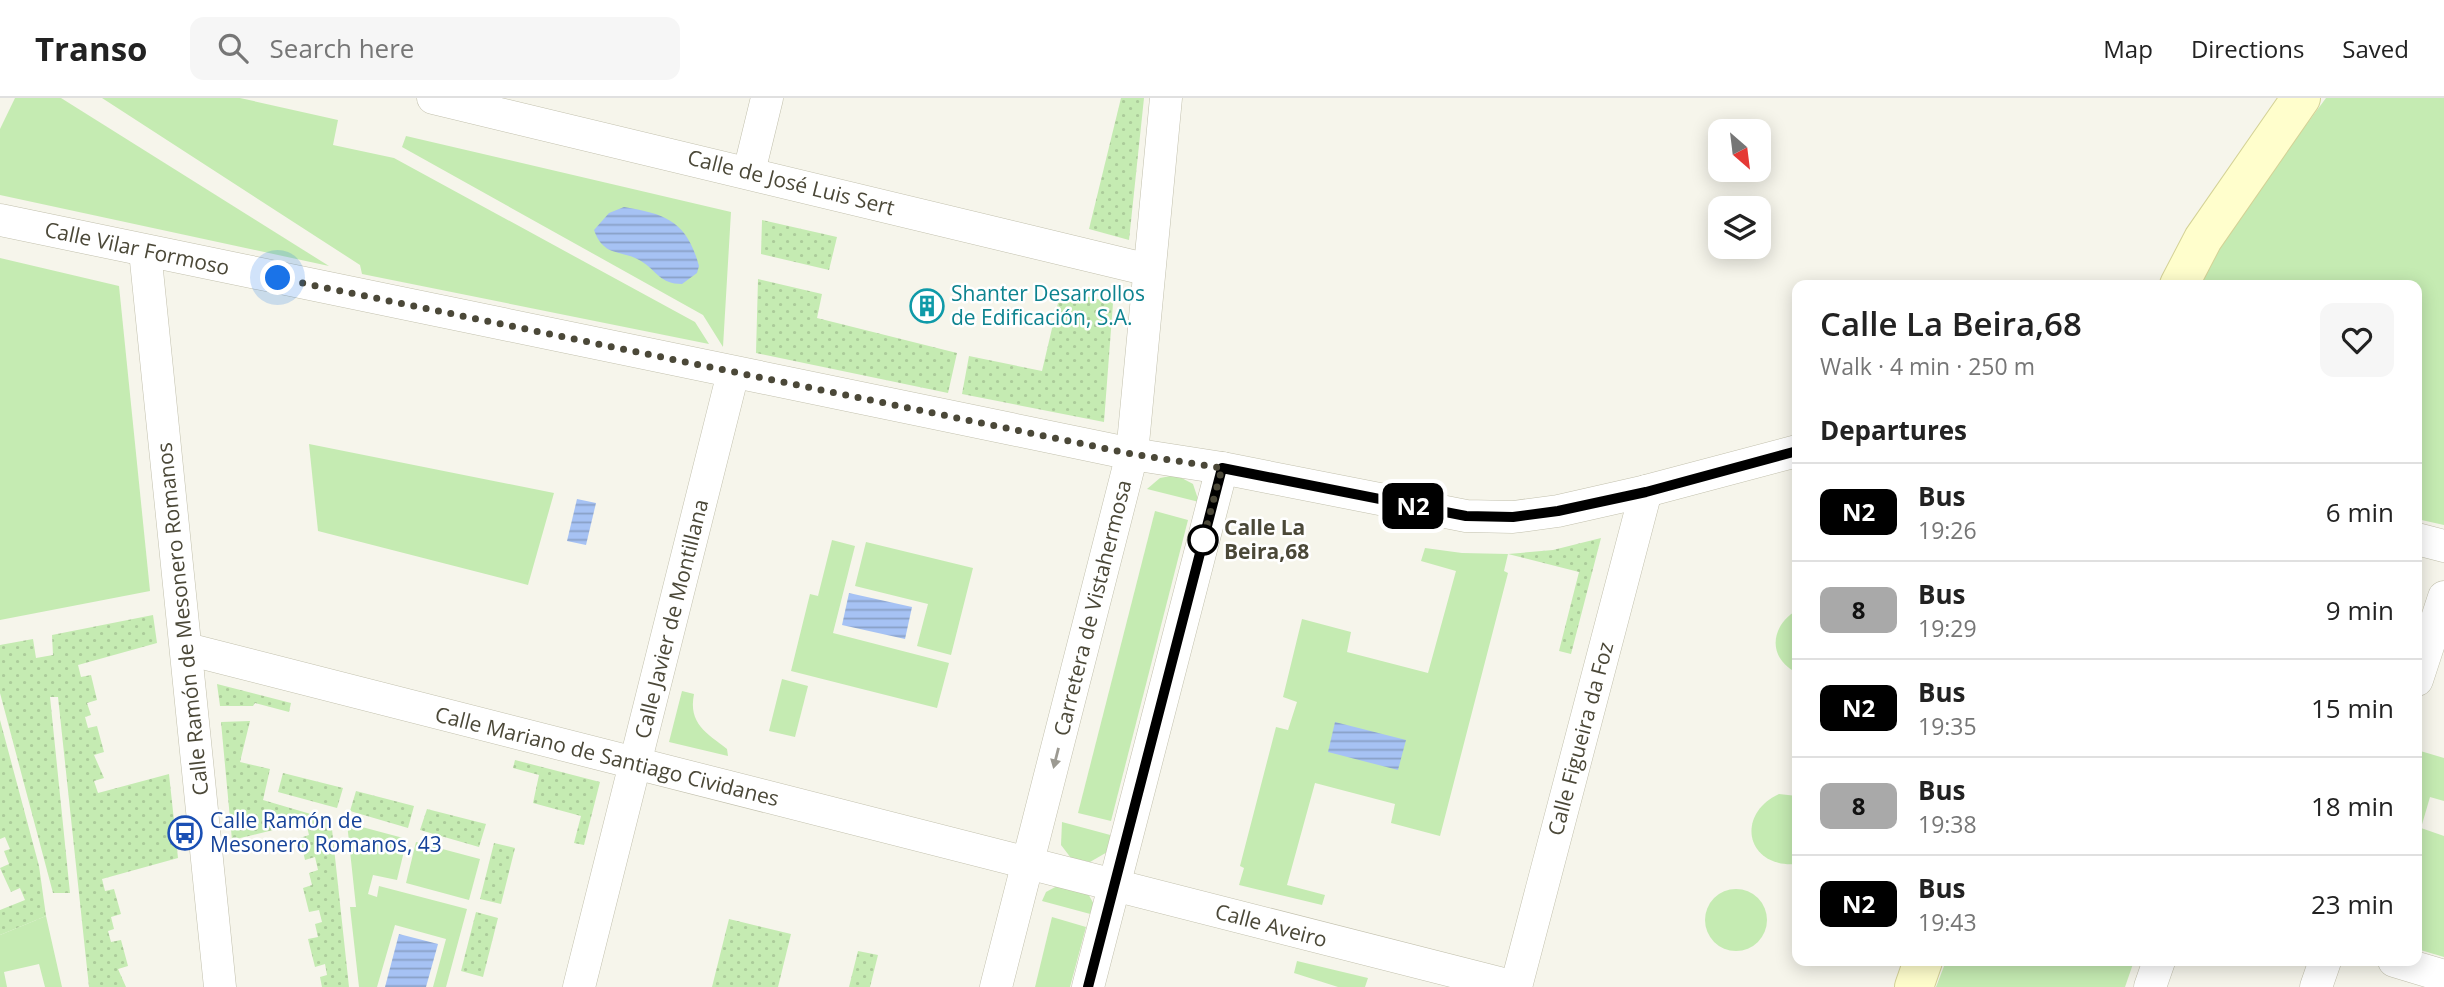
<!DOCTYPE html>
<html lang="en">
<head>
<meta charset="utf-8">
<style>
  :root { --surface:#fff; --page:#f6f6f6; --text:#222; --muted:#767676; --line:#e0e0e0 }
  body { margin:0; font-family:"Open Sans",sans-serif; background:var(--page); color:var(--text); height:100vh; display:flex; flex-direction:column; font-size:26px; white-space:nowrap }
  * { box-sizing:border-box; margin:0 }
  p { font-size:23px; color:var(--muted) }
  .icon { flex:none; width:38px; height:38px; fill:none; stroke:currentColor; stroke-width:2; stroke-linecap:round; stroke-linejoin:round }
  .map { position:relative; flex:1; overflow:hidden }
  .sheet { position:absolute; left:1792px; top:182px; width:630px; height:686px; display:flex; flex-direction:column; background:var(--surface); border-radius:14px; box-shadow:0 4px 18px #0003 }
  .sheet>* { flex:none }
  .badge { padding:0 14px; border-radius:10px; font-size:24px; line-height:46px }
  .needle { width:46px; rotate:152deg }
  .fabs { position:absolute; left:1708px; top:21px; display:grid; gap:14px }
  .fabs a { display:grid; place-items:center; width:63px; height:63px; border-radius:14px; background:var(--surface); box-shadow:0 4px 18px #0003; font-size:35px }
  .you { position:absolute; width:35px; height:35px; margin:-18px; border:5px solid #fff; border-radius:50%; background:#1a73e8; box-shadow:0 0 0 10px #1a73e833 }
  .map>.badge { position:absolute; translate:-50% -50%; box-shadow:0 0 0 4px #fff }
  h2 { padding:0 28px; font-size:26px; line-height:63px }
  .round { display:grid; place-items:center; flex:none; width:74px; height:74px; border-radius:14px; background:var(--page) }
  .headline { display:flex; align-items:center; justify-content:space-between; height:119px; padding:0 28px }
  h1 { font-size:33px; font-weight:600; line-height:52px }
  ul { padding:0; list-style:none }
  li { display:flex; align-items:center; gap:21px; height:98px; padding:0 28px; border-top:2px solid var(--line) }
  li div { flex:1 }
  li b { display:block; font-size:26px }
  li em { font-style:normal }
  li .badge { min-width:77px; font-weight:700; text-align:center }
  header { display:flex; align-items:center; gap:42px; box-sizing:border-box; height:98px; padding:0 35px; background:var(--surface); border-bottom:2px solid var(--line) }
  header strong { font-size:33px }
  nav { display:flex; gap:38px; margin-inline-start:auto; font-size:24px }
  .search { width:490px; height:63px; background:var(--page); display:flex; align-items:center; gap:18px; box-sizing:border-box; padding:0 24px; border-radius:14px; color:var(--muted); font-size:26px }
  .map>svg:first-child { display:block }
  .green { fill:#c5ebb2 }
  .garden { fill:url(#garden-dots) }
  .water { fill:url(#water-rules) }
  .lines { fill:none; stroke-linecap:round; stroke-linejoin:round }
  .street-casing { stroke:#c2c0ad; stroke-width:33 }
  .secondary-casing { stroke:#d4d296; stroke-width:40 }
  .street { stroke:#fff; stroke-width:32 }
  .secondary { stroke:#fffecc; stroke-width:38 }
  .oneway { fill:#9c9a92 }
  .line-casing { stroke:#fff; stroke-width:16 }
  .line { stroke:#000; stroke-width:10 }
  .walk { stroke:#4b4838; stroke-width:7; stroke-dasharray:0 12.6 }
  .stop-dot { fill:#fff; stroke:#000; stroke-width:3.5 }
  .labels { text-anchor:middle; stroke-width:5; stroke-linejoin:round; paint-order:stroke }
  .street-label { font-size:21px; fill:#4b4838; stroke:#fff }
  .culture-label { font-size:21px; fill:#0d838f; stroke:#fff; text-anchor:start }
  .stop-label { font-size:21px; font-weight:bold; fill:#4b4838; stroke:#fff; text-anchor:start }
  .transit-label { font-size:21px; fill:#164399; stroke:#fff; text-anchor:start }
</style>
</head>
<body>
<header>
<strong>Transo</strong>
<div class="search"><svg class="icon" aria-label="search" viewBox="0 0 24 24"><circle cx="10" cy="10" r="6"/><path d="M15 15l6 6"/></svg>Search here</div>
<nav><a>Map</a><a>Directions</a><a>Saved</a></nav>
</header>
<div class="map">
<svg width="2444" height="889" viewBox="0 0 2444 889">
  <defs>
    <pattern id="garden-dots" width="8" height="8" patternUnits="userSpaceOnUse" patternTransform="scale(1.75)"><rect width="8" height="8" fill="#c5ebb2"/><path d="M2 2h.1M6 6h.1" fill="none" stroke="#abcb9a" stroke-width="1.8" stroke-linecap="round"/></pattern>
    <pattern id="water-rules" width="6" height="5" patternUnits="userSpaceOnUse" patternTransform="scale(1.75)"><rect width="6" height="5" fill="#a6c2f4"/><path d="M0 2.5h6" fill="none" stroke="#89a0c7"/></pattern>
  </defs>
  <rect width="100%" height="100%" fill="#f6f5eb"/>
  <g class="green">
    <path d="M15,0H61L329,168L0,97V31Z"/>
    <path d="M102,0H240L338,22L333,47L394,60L695,224L709,246L362,176L360,167Z"/>
    <path d="M2326,0H2444V427L2417,421V187H2199L2203,167Z"/>
    <path d="M406,38L731,114L723,249L703,217L402,49Z"/>
    <path d="M0,160L119,188L150,493L0,522Z"/>
    <path d="M309,346L554,395L528,487L318,433Z"/>
    <path d="M1176,377L1193,386L1199,404L1147,391L1160,380Z"/>
    <path d="M1155,413L1188,422L1111,723L1078,715Z"/>
    <path d="M832,442L855,448L833,535L949,565L937,610L791,573L810,496L818,498Z"/>
    <path d="M866,444L973,470L951,557L917,548L928,506L855,488Z"/>
    <path d="M1425,450L1462,455L1508,456L1504,473L1508,475L1440,738L1391,725L1395,706L1315,685L1287,787L1325,797L1322,807L1239,787L1244,770L1240,768L1276,629L1288,632L1297,604L1283,599L1302,521L1351,534L1347,554L1428,575L1456,473L1421,463Z"/>
    <path d="M1797,512V575C1767,560 1770,528 1797,512Z"/>
    <path d="M782,581L808,588L795,639L769,633Z"/>
    <path d="M682,593L694,596C688,626 707,635 727,651L728,658L669,644Z"/>
    <path d="M2417,652L2444,660V703L2430,699L2421,730L2444,738V859L2417,851Z"/>
    <path d="M1779,696L1797,698V766C1747,771 1734,717 1779,696Z"/>
    <path d="M1062,724L1114,738L1109,753L1090,764L1071,760L1061,747Z"/>
    <path d="M347,725L407,741L397,782L373,777L368,796L377,799L379,788L467,811L446,889H433L446,841L395,827L377,889H359L350,809H356Z"/>
    <path d="M416,744L480,761L469,802L406,785Z"/>
    <path d="M1059,787L1087,794L1095,808L1094,817L1042,803L1046,794Z"/>
    <circle cx="1736" cy="822" r="31"/>
    <path d="M46,818L62,889H45L39,866L4,874L7,889H0V837Z"/>
    <path d="M1052,819L1086,829L1070,889H1035Z"/>
    <path d="M1297,863L1368,880L1365,889H1338L1294,875Z"/>
    <path d="M1946,863H2134L2125,889H1936Z"/>
  </g>
  <g class="garden">
    <path d="M1121,0H1144L1129,142L1089,131Z"/>
    <path d="M762,122L837,139L829,172L761,156Z"/>
    <path d="M758,181L822,196L817,220L957,255L948,295L756,255Z"/>
    <path d="M1061,192L1113,205L1104,324L962,296L969,258L1042,273Z"/>
    <path d="M1601,440L1571,556L1559,553L1579,474L1508,456L1553,452Z"/>
    <path d="M153,517L157,545L78,567L81,579L91,577L97,602L87,605L91,617L85,619L88,630L97,628L104,654L94,657L104,680L94,683L98,695L169,676L178,760L102,781L105,793L114,791L121,816L111,819L114,831L108,833L111,844L121,842L128,868L118,871L126,889H89L58,599H50L70,795H53L0,595V547L33,541L36,560L53,557L52,537Z"/>
    <path d="M217,586L291,605L289,614L255,605L253,608H220Z"/>
    <path d="M0,622L39,768L46,818L0,837V812L25,802L20,790L11,794L0,770L9,766L4,753L10,751L5,739L0,741Z"/>
    <path d="M250,623L240,664L270,671L263,702L331,722L349,889H322L320,879L327,877L325,866L315,869L308,841L318,839L315,826L322,824L319,812L309,814L303,790L312,787L309,775L318,772L315,759L305,762L300,740L309,737L306,724L232,742L221,624Z"/>
    <path d="M515,662L600,684L584,747L574,745L581,718L533,705L539,677L513,670Z"/>
    <path d="M283,675L343,690L337,710L278,694Z"/>
    <path d="M356,693L414,708L408,730L350,713Z"/>
    <path d="M427,711L486,726L479,749L420,732Z"/>
    <path d="M494,745L515,750L501,806L480,801Z"/>
    <path d="M476,814L498,820L483,879L461,873Z"/>
    <path d="M729,821L791,836L778,889H712Z"/>
    <path d="M858,853L878,857L870,889H849Z"/>
  </g>
  <g class="water">
    <path d="M624,109C667,116 687,124 699,168L697,175L682,186C660,186 657,173 641,163C621,151 604,160 594,132L609,115Z"/>
    <path d="M577,401L596,405L586,447L567,443Z"/>
    <path d="M849,495L912,509L905,541L842,527Z"/>
    <path d="M1335,624L1406,642L1398,672L1328,654Z"/>
    <path d="M399,836L438,846L426,889H385Z"/>
  </g>
  <g class="lines">
    <defs>
      <g id="street">
        <path d="M433,0L1149,172"/>
        <path d="M749,74L767,0"/>
        <path d="M0,122L1132,356L1222,370L1466,418L1513,419L1558,413L1646,393L1797,353"/>
        <path d="M145,153L220,889"/>
        <path d="M2417,441L2444,448"/>
        <path d="M187,551L1515,889"/>
        <path d="M2417,582L2444,499"/>
        <path d="M2394,863L2444,878"/>
        <path d="M579,889L733,275"/>
        <path d="M996,889L1132,356L1166,0"/>
        <path d="M1088,889L1222,370"/>
        <path d="M1516,889L1646,393"/>
        <path d="M2150,889L2159,863"/>
        <path d="M2316,889L2325,863"/>
      </g>
      <g id="secondary">
        <path d="M2179,187L2203,141L2301,0"/>
        <path d="M1914,889L1923,863"/>
      </g>
    </defs>
    <use href="#street" class="street-casing"/>
    <use href="#secondary" class="secondary-casing"/>
    <use href="#street" class="street"/>
    <use href="#secondary" class="secondary"/>
  </g>
  <defs><path id="oneway-solid" d="M-6-.8H1V-3.2L6.5 0L1 3.2V.8H-6Z" transform="scale(1.75)"/></defs>
  <use class="oneway" href="#oneway-solid" transform="translate(1056 660) rotate(104)"/>
  <g class="lines">
    <defs>
      <path id="line" d="M1088,889L1222,370L1466,418L1513,419L1558,413L1646,394L1797,353"/>
    </defs>
    <use href="#line" class="line-casing"/>
    <use href="#line" class="line"/>
    <path class="walk" d="M278,180L1132,356L1222,370L1203,442"/>
  </g>
  <defs>
    <symbol id="building-ring" viewBox="-11 -11 22 22"><circle r="9.5" fill="#fff" stroke="#0f9aa8" stroke-width="1.5"/><path d="M-4-6H4V6H1V3H-1V6H-4ZM-2.5-4.3h1.7v1.8h-1.7ZM.8-4.3h1.7v1.8H.8ZM-2.5-1h1.7V.8h-1.7ZM.8-1h1.7V.8H.8Z" fill="#0f9aa8"/></symbol>
    <symbol id="bus-ring" viewBox="-11 -11 22 22"><circle r="9.5" fill="#fff" stroke="#1a4fb4" stroke-width="1.5"/><path d="M-5-6H5V4H4V6H2V4H-2V6H-4V4H-5ZM-3.5-4V0h7V-4ZM-3.5 1.2v1.5H-2V1.2ZM2 1.2v1.5H3.5V1.2Z" fill="#1a4fb4"/></symbol>
  </defs>
  <g fill-rule="evenodd">
    <use href="#building-ring" x="908" y="189" width="38" height="38"/>
    <use href="#bus-ring" x="166" y="716" width="38" height="38"/>
  </g>
  <circle class="stop-dot" cx="1203" cy="442" r="14"/>
  <g class="labels">
    <g class="street-label">
      <text transform="translate(791 85) rotate(14)" y="7">Calle de José Luis Sert</text>
      <text transform="translate(137 151) rotate(12)" y="7">Calle Vilar Formoso</text>
      <text transform="translate(1093 510) rotate(-76)" y="7">Carretera de Vistahermosa</text>
      <text transform="translate(183 521) rotate(-96)" y="7">Calle Ramón de Mesonero Romanos</text>
      <text transform="translate(672 521) rotate(-76)" y="7">Calle Javier de Montillana</text>
      <text transform="translate(1581 641) rotate(-75)" y="7">Calle Figueira da Foz</text>
      <text transform="translate(607 659) rotate(14)" y="7">Calle Mariano de Santiago Cividanes</text>
      <text transform="translate(1271 828) rotate(15)" y="7">Calle Aveiro</text>
    </g>
    <g class="culture-label">
      <text x="951" y="203">Shanter Desarrollos<tspan x="951" dy="24">de Edificación, S.A.</tspan></text>
    </g>
    <g class="stop-label">
      <text x="1224" y="437">Calle La<tspan x="1224" dy="24">Beira,68</tspan></text>
    </g>
    <g class="transit-label">
      <text x="210" y="730">Calle Ramón de<tspan x="210" dy="24">Mesonero Romanos, 43</tspan></text>
    </g>
  </g>
</svg>
<div class="fabs">
<a><svg class="needle" viewBox="-14 -14 28 28"><path d="M0-13l5 13h-10z" fill="#e53935"/><path d="M0 13l5-13h-10z" fill="#767676"/></svg></a>
<a><svg class="icon" aria-label="layers" viewBox="0 0 24 24"><path d="M12 4l9 5-9 5-9-5zM3 14l9 5 9-5"/></svg></a>
</div>
<div class="you" style="left:278px;top:180px"></div>
<b class="badge" style="left:1413px;top:408px;background:#000;color:#fff">N2</b>
<section class="sheet">
<div class="headline"><div><h1>Calle La Beira,68</h1><p>Walk · 4 min · 250 m</p></div><a class="round"><svg class="icon" aria-label="heart" viewBox="0 0 24 24"><path d="M12 20l-8-8c-3-5 5-10 8-4 3-6 11-1 8 4z"/></svg></a></div>
<h2>Departures</h2>
<ul>
<li><span class="badge" style="background:#000;color:#fff">N2</span><div><b>Bus</b><p>19:26</p></div><em>6 min</em></li>
<li><span class="badge" style="background:#a9a9a9;color:#111">8</span><div><b>Bus</b><p>19:29</p></div><em>9 min</em></li>
<li><span class="badge" style="background:#000;color:#fff">N2</span><div><b>Bus</b><p>19:35</p></div><em>15 min</em></li>
<li><span class="badge" style="background:#a9a9a9;color:#111">8</span><div><b>Bus</b><p>19:38</p></div><em>18 min</em></li>
<li><span class="badge" style="background:#000;color:#fff">N2</span><div><b>Bus</b><p>19:43</p></div><em>23 min</em></li>
</ul>
</section>
</div>
</body>
</html>
